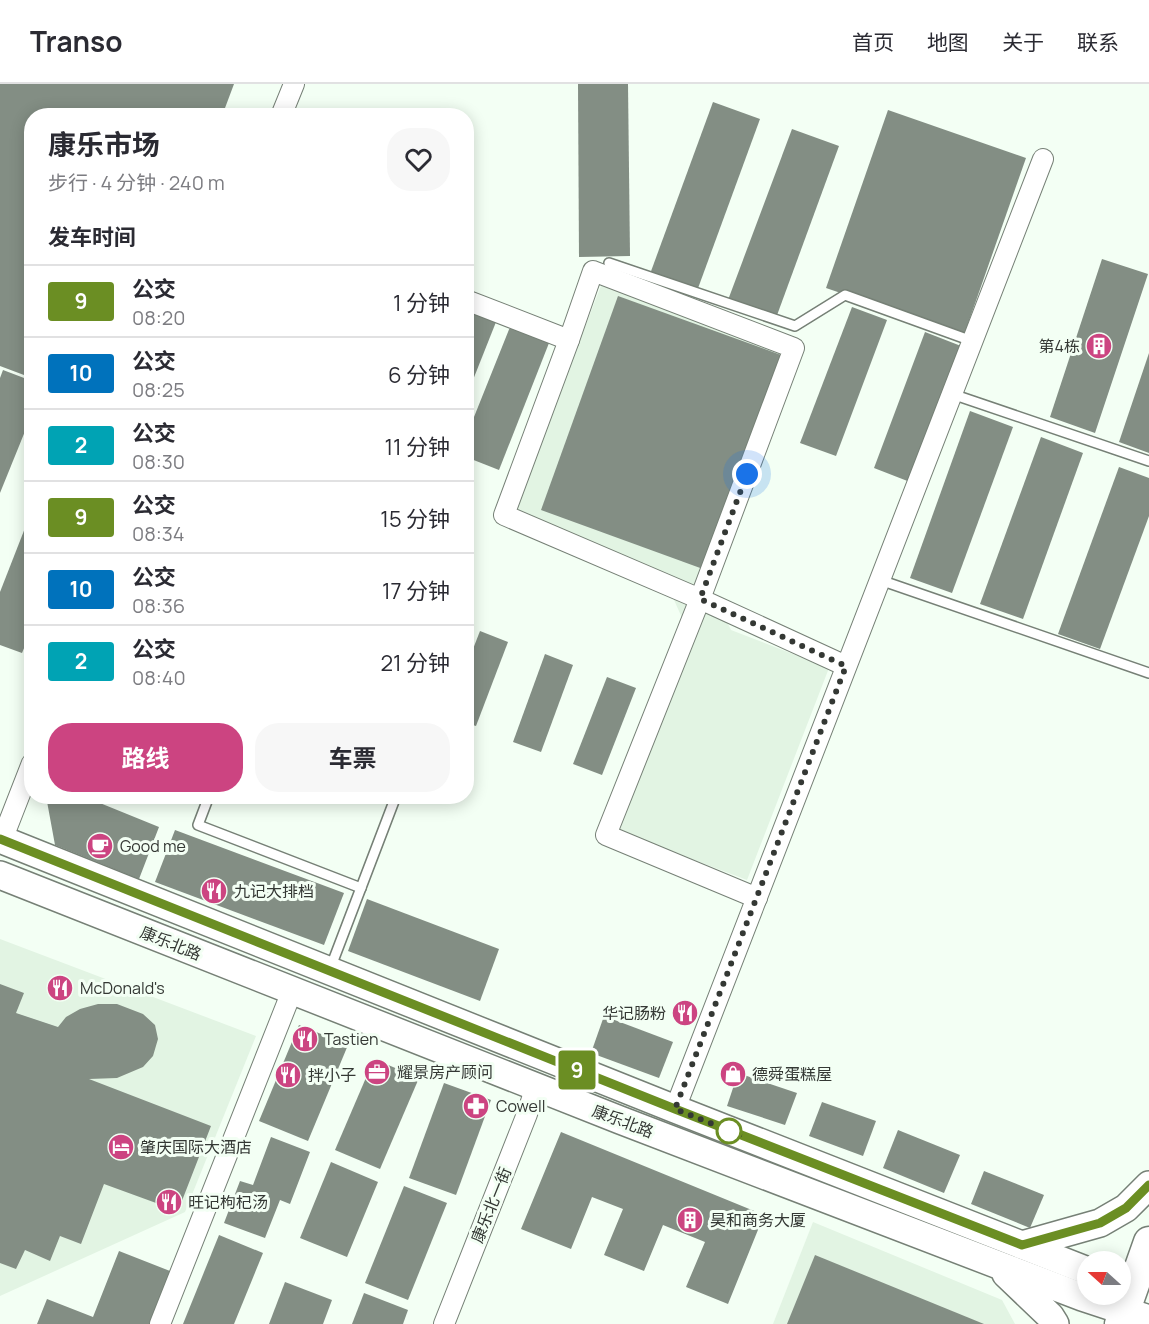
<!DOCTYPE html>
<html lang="zh">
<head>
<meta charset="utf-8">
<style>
  :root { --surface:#fff; --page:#f7f7f7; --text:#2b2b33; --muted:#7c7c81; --line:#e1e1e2; --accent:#cc4481 }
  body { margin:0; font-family:Manrope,"Noto Sans SC",sans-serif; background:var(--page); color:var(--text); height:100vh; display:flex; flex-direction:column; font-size:22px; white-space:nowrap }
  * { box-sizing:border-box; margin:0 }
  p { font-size:20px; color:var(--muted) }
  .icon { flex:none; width:33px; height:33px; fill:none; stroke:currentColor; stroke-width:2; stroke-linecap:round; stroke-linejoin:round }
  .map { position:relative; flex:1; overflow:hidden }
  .sheet { position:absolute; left:24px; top:24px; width:450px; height:696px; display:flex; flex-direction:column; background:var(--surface); border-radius:24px; box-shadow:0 3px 15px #0003 }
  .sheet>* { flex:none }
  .badge { padding:0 12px; border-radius:4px; font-size:21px; line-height:39px }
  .needle { width:39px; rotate:291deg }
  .fabs { position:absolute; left:1077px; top:1167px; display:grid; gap:12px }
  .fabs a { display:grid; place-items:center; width:54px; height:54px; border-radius:50%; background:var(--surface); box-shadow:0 3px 15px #0003; font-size:30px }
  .you { position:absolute; width:30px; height:30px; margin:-15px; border:4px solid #fff; border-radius:50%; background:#1a73e8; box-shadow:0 0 0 9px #1a73e833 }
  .map>.badge { position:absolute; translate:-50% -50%; box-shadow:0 0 0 3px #fff }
  h2 { padding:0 24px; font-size:22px; line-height:54px }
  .round { display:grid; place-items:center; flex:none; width:63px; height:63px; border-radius:24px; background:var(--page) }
  .headline { display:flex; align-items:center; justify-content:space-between; height:102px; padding:0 24px }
  h1 { font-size:28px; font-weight:700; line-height:45px }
  .button { display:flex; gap:12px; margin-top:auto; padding:12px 24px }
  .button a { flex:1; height:69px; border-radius:24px; background:var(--accent); color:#fff; font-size:24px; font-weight:700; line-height:69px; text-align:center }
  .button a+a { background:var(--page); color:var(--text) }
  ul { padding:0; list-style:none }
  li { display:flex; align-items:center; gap:18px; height:72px; padding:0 24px; border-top:2px solid var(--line) }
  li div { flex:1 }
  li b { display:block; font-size:22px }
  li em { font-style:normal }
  li .badge { min-width:66px; font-weight:700; text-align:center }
  header { display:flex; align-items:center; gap:36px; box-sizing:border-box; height:84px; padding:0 30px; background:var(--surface); border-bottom:2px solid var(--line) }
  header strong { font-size:28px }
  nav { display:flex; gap:33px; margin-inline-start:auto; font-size:21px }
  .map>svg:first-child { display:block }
  .built { fill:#e2f4e3 }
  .building { fill:#838e84 }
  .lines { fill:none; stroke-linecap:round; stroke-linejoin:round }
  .lane-casing { stroke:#768076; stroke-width:12 }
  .street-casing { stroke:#768076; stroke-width:22 }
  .secondary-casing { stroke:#768076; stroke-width:30 }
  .primary-casing { stroke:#768076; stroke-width:33 }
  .lane { stroke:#fff; stroke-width:9 }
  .street { stroke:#fff; stroke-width:20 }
  .secondary { stroke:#fff; stroke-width:27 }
  .primary { stroke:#fff; stroke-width:30 }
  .line-casing { stroke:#fff; stroke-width:14 }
  .line { stroke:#6b8e23; stroke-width:9 }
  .walk { stroke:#343834; stroke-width:6; stroke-dasharray:0 10.8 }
  .stop-dot { fill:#fff; stroke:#6b8e23; stroke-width:3 }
  .labels { text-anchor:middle; stroke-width:6; stroke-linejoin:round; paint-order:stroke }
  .poi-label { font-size:16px; fill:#343834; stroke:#f3fff4; text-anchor:start }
  .street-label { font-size:16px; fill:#343834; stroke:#f3fff4 }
</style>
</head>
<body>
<header>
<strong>Transo</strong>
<nav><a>首页</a><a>地图</a><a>关于</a><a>联系</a></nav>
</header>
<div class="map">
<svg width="1149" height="1240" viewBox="0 0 1149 1240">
  <rect width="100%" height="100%" fill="#f3fff4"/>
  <g class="built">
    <path d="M604,194L790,266L703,490L731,546L829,584L747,796L618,747L691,554L662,489L512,431Z"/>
    <path d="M0,855L256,952L185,1128L0,1212Z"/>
    <path d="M813,1138L1002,1216L1015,1240H773Z"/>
  </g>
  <g class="building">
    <path d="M0,0H234L222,32H32V294L0,282Z"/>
    <path d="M578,0H628L630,172L579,173Z"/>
    <path d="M713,18L760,35L697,207L650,190Z"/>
    <path d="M888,26L1026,74L964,251L826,204Z"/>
    <path d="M792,45L839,62L776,234L728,216Z"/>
    <path d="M1102,175L1148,190L1095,349L1050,333Z"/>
    <path d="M618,212L781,271L703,485L541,426Z"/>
    <path d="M852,223L887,236L836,372L800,359Z"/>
    <path d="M466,226L496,238L467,311H466Z"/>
    <path d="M510,243L549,259L499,386L466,373V353Z"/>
    <path d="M925,248L961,262L910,398L874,384Z"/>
    <path d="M1149,269V369L1119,358Z"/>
    <path d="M3,286L32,297V330L0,409V294Z"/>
    <path d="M970,327L1013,343L952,509L910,494Z"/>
    <path d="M1041,353L1083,369L1023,535L980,520Z"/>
    <path d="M1119,383L1149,394V432L1100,565L1058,550Z"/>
    <path d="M25,444L32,446V545L22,569L0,561V508Z"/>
    <path d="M480,547L508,558L476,642L466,639V583Z"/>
    <path d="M545,570L573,581L541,668L513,658Z"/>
    <path d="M607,593L636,604L602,691L573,680Z"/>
    <path d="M46,712H97L95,717L159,743L139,795L55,761Z"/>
    <path d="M175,746L344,809L324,861L155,798Z"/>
    <path d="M367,815L499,865L480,917L348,867Z"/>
    <path d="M0,900L24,909L16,929L58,943L66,933L80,925L98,920H117L143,930L155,941L158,955L153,972L143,983L117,994L89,995L211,1042L178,1127L104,1100L81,1160L60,1152L50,1177L25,1166L16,1185L0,1179Z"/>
    <path d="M604,932L673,958L659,994L591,969Z"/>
    <path d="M299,941L348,961L308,1057L259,1037Z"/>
    <path d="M374,975L419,994L380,1085L335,1066Z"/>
    <path d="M738,989L797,1009L785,1041L727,1022Z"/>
    <path d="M444,999L491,1016L456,1111L409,1094Z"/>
    <path d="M822,1018L876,1037L863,1072L809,1052Z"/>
    <path d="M898,1046L960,1071L944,1109L883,1084Z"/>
    <path d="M561,1048L764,1131L728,1220L686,1203L705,1158L663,1141L644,1187L604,1171L623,1125L592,1113L571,1165L521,1145Z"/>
    <path d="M271,1053L310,1068L290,1120L280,1116L265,1154L224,1139L240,1097L253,1101Z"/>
    <path d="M331,1078L378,1098L347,1173L300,1154Z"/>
    <path d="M984,1087L1044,1111L1030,1144L971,1120Z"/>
    <path d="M404,1102L447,1119L408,1216L365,1199Z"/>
    <path d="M219,1151L263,1169L234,1240H183Z"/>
    <path d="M119,1167L170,1187L149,1240H37L47,1215L93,1233Z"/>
    <path d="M815,1171L984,1240H787Z"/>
    <path d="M285,1198L332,1216L323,1240H269Z"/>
    <path d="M364,1209L408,1226L403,1240H352Z"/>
  </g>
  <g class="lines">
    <defs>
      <g id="lane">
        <path d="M609,179L795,242L845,211L972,257"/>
        <path d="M952,310L1149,377"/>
        <path d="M880,496L1149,589"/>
        <path d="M209,712L198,741L361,804"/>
        <path d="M330,885L396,712"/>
      </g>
      <g id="street">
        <path d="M281,32L294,0"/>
        <path d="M466,216L569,256L504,431L700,515L846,582"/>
        <path d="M569,256L593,187L794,264L700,515L606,751L757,814"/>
        <path d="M2,756L32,679"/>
        <path d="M675,1025L1043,75"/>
        <path d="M160,1240L292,907"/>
        <path d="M444,1240L527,1030L536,1002"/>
      </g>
      <g id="secondary">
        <path d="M0,755L675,1025L1088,1187"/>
        <path d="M0,791L620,1036L1082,1213L1149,1235"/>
        <path d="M1022,1161L1100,1139L1126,1124L1149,1101"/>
        <path d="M1006,1190L1050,1232L1055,1240"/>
      </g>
      <path id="primary" d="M1120,1240L1149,1158"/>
    </defs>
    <use href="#lane" class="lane-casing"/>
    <use href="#street" class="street-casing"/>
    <use href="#secondary" class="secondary-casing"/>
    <use href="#primary" class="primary-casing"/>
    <use href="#lane" class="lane"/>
    <use href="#street" class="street"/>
    <use href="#secondary" class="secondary"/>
    <use href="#primary" class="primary"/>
  </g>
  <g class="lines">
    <defs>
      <path id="line" d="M0,755L675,1025L1022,1161L1100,1139L1126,1124L1149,1101"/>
    </defs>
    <use href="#line" class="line-casing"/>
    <use href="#line" class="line"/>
    <path class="walk" d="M729,1047L740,1051L675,1025L846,582L700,515L747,390"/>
  </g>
  <defs>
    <symbol id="building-disc" viewBox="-11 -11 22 22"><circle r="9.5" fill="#cc4481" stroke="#f3fff4"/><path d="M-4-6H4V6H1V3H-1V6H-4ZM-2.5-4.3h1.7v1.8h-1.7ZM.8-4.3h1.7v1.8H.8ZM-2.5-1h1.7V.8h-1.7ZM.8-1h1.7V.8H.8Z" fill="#fff"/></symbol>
    <symbol id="cafe-disc" viewBox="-11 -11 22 22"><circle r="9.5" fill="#cc4481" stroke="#f3fff4"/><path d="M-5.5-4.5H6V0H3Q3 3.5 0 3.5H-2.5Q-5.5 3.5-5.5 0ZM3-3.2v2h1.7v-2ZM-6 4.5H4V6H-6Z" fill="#fff"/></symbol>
    <symbol id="restaurant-disc" viewBox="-11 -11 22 22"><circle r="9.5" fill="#cc4481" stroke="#f3fff4"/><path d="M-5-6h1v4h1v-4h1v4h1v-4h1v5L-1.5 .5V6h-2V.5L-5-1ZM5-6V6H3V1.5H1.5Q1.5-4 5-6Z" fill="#fff"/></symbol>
    <symbol id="office-disc" viewBox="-11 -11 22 22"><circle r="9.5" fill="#cc4481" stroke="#f3fff4"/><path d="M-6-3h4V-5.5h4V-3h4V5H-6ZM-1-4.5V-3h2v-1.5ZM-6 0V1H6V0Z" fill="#fff"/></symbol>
    <symbol id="shop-disc" viewBox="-11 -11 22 22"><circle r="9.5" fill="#cc4481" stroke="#f3fff4"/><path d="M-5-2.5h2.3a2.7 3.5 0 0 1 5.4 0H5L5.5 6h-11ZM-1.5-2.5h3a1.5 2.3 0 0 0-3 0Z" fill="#fff"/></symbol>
    <symbol id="pharmacy-disc" viewBox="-11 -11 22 22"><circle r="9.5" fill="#cc4481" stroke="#f3fff4"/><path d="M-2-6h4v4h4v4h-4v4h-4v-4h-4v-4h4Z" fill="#fff"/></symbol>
    <symbol id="hotel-disc" viewBox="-11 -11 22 22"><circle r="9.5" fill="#cc4481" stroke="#f3fff4"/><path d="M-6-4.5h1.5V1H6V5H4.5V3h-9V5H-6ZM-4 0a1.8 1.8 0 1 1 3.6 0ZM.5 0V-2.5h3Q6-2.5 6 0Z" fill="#fff"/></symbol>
  </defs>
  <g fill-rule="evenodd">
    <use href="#building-disc" x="1084" y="247" width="30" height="30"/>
    <use href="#cafe-disc" x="85" y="747" width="30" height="30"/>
    <use href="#restaurant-disc" x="199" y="792" width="30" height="30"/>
    <use href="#restaurant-disc" x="45" y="889" width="30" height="30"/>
    <use href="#restaurant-disc" x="670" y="914" width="30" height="30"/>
    <use href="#restaurant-disc" x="290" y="940" width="30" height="30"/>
    <use href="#office-disc" x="362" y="973" width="30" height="30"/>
    <use href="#shop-disc" x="718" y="975" width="30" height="30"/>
    <use href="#restaurant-disc" x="273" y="976" width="30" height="30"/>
    <use href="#pharmacy-disc" x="461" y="1007" width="30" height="30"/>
    <use href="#hotel-disc" x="106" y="1048" width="30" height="30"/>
    <use href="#restaurant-disc" x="154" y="1103" width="30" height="30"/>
    <use href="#building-disc" x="675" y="1121" width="30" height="30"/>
  </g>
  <circle class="stop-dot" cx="729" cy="1047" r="12"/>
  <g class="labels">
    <g class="poi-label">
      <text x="1080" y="268" text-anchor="end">第4栋</text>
      <text x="120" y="768">Good me</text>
      <text x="234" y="813">九记大排档</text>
      <text x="80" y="910">McDonald's</text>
      <text x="666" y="935" text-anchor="end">华记肠粉</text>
      <text x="324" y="961">Tastien</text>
      <text x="397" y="994">耀景房产顾问</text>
      <text x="752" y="996">德舜蛋糕屋</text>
      <text x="308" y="997">拌小子</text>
      <text x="496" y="1028">Cowell</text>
      <text x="140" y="1069">肇庆国际大酒店</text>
      <text x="188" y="1124">旺记枸杞汤</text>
      <text x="710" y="1142">昊和商务大厦</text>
    </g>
    <g class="street-label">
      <text transform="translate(171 859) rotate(22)" y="6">康乐北路</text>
      <text transform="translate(623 1037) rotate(21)" y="6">康乐北路</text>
      <text transform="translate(491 1121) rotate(-68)" y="6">康乐北一街</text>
    </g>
  </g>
</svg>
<div class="fabs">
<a><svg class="needle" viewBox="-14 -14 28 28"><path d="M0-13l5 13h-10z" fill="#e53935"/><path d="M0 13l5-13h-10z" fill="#7c7c81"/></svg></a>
</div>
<div class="you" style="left:747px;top:390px"></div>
<b class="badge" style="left:577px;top:986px;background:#6b8e23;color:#fff">9</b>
<section class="sheet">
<div class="headline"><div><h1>康乐市场</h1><p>步行 · 4 分钟 · 240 m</p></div><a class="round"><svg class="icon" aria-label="heart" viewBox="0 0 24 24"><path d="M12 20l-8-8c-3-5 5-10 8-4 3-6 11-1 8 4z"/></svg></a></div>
<h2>发车时间</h2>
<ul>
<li><span class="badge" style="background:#6b8e23;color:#fff">9</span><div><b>公交</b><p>08:20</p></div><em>1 分钟</em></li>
<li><span class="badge" style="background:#0072bc;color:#fff">10</span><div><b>公交</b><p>08:25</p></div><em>6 分钟</em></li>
<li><span class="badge" style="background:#00a3b4;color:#fff">2</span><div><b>公交</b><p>08:30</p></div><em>11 分钟</em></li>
<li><span class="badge" style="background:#6b8e23;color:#fff">9</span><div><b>公交</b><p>08:34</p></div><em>15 分钟</em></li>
<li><span class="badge" style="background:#0072bc;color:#fff">10</span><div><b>公交</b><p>08:36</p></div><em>17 分钟</em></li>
<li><span class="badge" style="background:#00a3b4;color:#fff">2</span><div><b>公交</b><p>08:40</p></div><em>21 分钟</em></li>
</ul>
<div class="button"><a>路线</a><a>车票</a></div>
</section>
</div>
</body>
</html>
